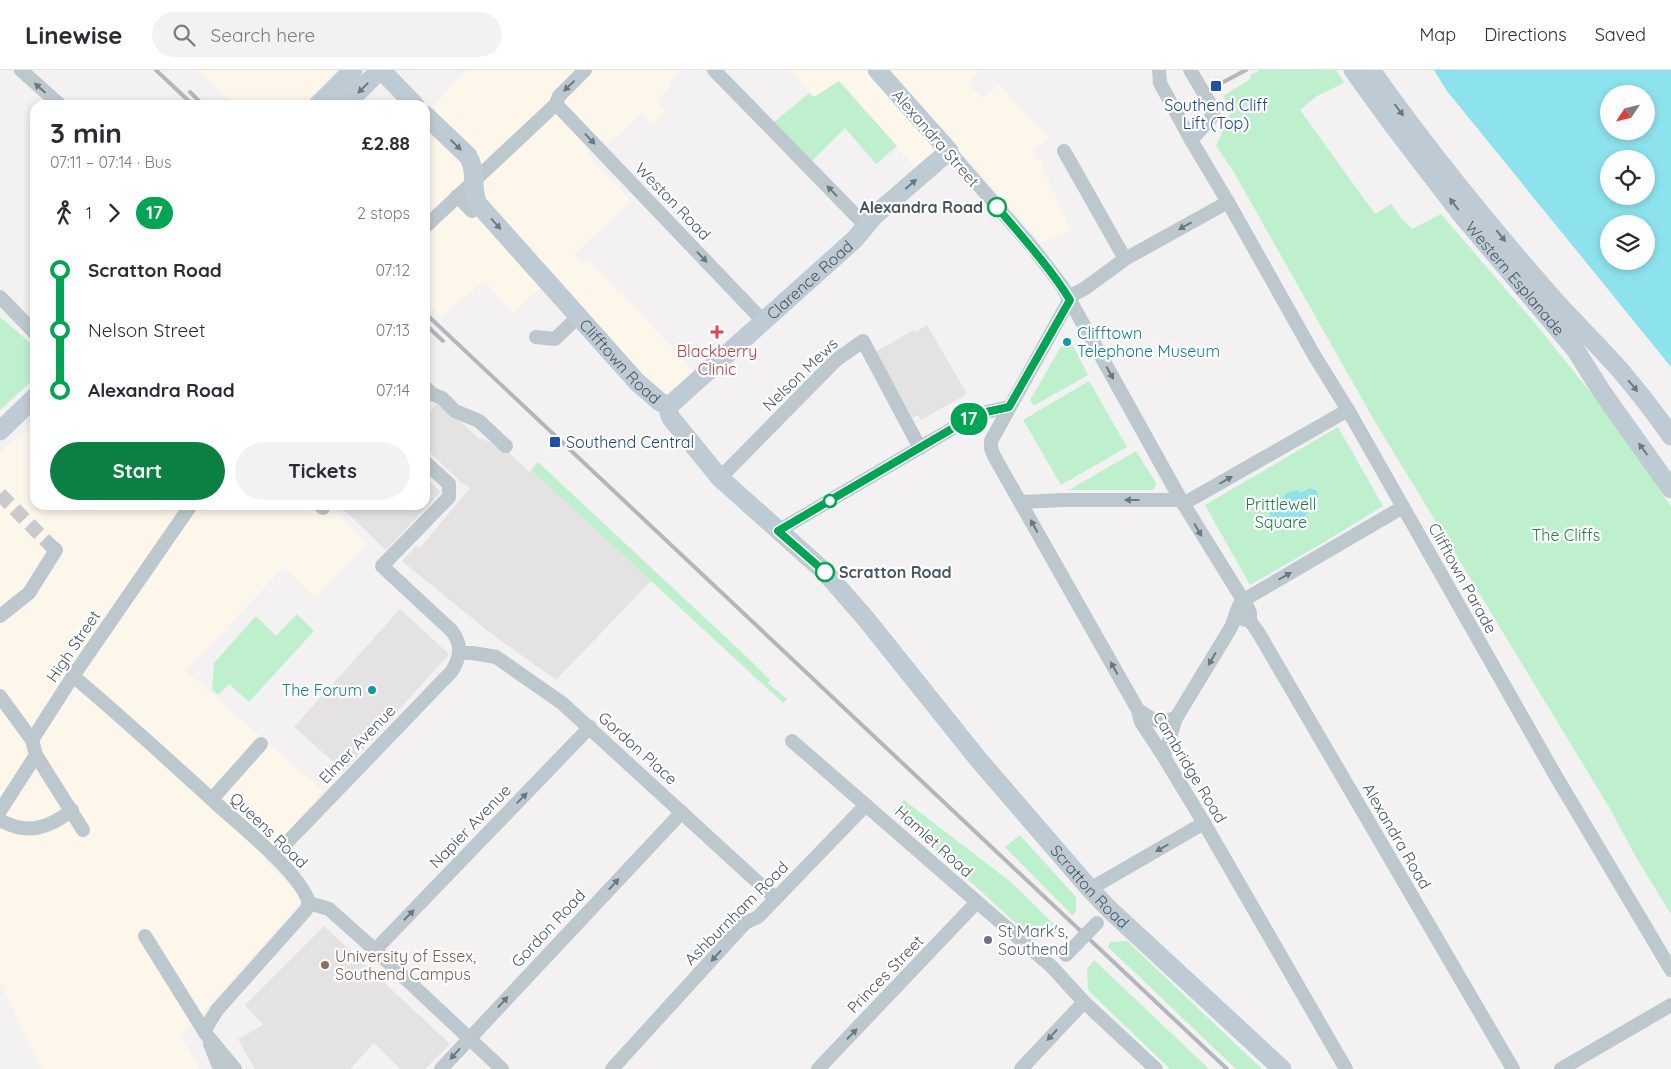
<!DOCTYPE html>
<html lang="en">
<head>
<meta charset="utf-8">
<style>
  :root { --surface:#fff; --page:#f2f2f3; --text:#2b2b33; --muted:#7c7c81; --line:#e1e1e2; --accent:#0b8043 }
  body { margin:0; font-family:Quicksand,sans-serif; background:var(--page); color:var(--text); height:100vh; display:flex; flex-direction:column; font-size:19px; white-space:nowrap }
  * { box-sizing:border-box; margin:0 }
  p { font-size:16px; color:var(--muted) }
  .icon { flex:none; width:28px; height:28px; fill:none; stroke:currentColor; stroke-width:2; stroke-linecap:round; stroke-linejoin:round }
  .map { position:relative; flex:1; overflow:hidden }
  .panel { position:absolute; left:30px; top:30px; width:400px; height:410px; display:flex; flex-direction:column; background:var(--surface); border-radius:15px; box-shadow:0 2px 8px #0003 }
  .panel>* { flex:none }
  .badge { padding:0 10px; border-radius:16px; font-size:18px; line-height:32px }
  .needle { width:32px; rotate:235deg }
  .fabs { position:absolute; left:1600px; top:15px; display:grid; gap:10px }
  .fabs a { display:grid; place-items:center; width:55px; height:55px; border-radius:50%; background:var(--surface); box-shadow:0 2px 8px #0003; font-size:25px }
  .map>.badge { position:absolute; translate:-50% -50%; box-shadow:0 0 0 2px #fff }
  .legs { display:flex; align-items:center; gap:8px; height:55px; padding:0 20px; font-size:16px }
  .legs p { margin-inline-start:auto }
  .summary { display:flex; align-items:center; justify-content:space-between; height:85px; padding:0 20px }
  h1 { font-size:28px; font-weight:700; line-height:38px }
  .action { display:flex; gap:10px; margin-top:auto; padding:10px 20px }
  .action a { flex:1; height:58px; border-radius:30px; background:var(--accent); color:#fff; font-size:20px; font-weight:700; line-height:58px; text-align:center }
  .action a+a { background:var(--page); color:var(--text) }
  ul { padding:0 20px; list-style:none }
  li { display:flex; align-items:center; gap:18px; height:60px; font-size:19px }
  li i { display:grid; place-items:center; width:8px; height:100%; margin:0 6px; background:currentColor }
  li i::after { content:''; width:12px; height:12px; margin:-6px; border:4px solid; border-radius:50%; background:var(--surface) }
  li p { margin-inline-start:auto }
  li:first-child i { background:linear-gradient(#0000 50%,currentColor 0) }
  li:last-child i { background:linear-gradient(currentColor 50%,#0000 0) }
  header { display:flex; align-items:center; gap:30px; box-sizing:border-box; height:70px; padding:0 25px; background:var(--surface); border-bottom:1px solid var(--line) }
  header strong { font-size:24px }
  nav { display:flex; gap:28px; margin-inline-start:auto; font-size:18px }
  .search { width:350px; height:45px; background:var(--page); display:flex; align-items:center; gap:12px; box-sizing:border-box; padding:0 18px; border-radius:28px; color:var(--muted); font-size:19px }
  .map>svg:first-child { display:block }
  .commercial { fill:#fdf6eb }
  .education { fill:#e4e2e3 }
  .green { fill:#bff0ce }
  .water { fill:#8ce3ee; fill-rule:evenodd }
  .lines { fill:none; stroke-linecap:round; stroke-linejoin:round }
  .street-tunnel { stroke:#c8cacc; stroke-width:14; stroke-dasharray:14 7; stroke-linecap:butt }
  .street { stroke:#bcc7ce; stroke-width:14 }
  .secondary { stroke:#becbd5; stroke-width:19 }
  .rail { stroke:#b3b7bb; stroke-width:4 }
  .street-bridge { stroke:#bcc7ce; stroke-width:14 }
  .oneway { fill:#6b7880 }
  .oneway2 { fill:#6b7982 }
  .line-1-casing { stroke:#fff; stroke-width:11 }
  .line-1 { stroke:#00a651; stroke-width:8 }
  .transit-dot { fill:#1a4fb4; stroke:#fff; stroke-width:2 }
  .stop-1-dot { fill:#fff; stroke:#00a651; stroke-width:2.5 }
  .health-dot { fill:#e0444e; stroke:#fff; stroke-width:2 }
  .culture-dot { fill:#0f9aa8; stroke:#fff; stroke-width:2 }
  .worship-dot { fill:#6b7280; stroke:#fff; stroke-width:2 }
  .education-dot { fill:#8d6e63; stroke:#fff; stroke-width:2 }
  .labels { text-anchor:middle; stroke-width:4.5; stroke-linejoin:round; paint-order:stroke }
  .transit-label { font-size:16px; fill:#164399; stroke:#fff }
  .street-label { font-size:16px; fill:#48565f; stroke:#fff }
  .stop-label { font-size:16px; font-weight:bold; fill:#48565f; stroke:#fff; text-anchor:end }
  .culture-label { font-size:16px; fill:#0d838f; stroke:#fff; text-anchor:start }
  .health-label { font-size:16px; fill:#be3a42; stroke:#fff }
  .park-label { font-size:16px; fill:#168342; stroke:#fff }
  .worship-label { font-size:16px; fill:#5b616d; stroke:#fff; text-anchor:start }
  .education-label { font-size:16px; fill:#785e54; stroke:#fff; text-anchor:start }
</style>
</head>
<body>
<header>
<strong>Linewise</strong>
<div class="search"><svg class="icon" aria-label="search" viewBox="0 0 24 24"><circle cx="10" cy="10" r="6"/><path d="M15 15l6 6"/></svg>Search here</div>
<nav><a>Map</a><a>Directions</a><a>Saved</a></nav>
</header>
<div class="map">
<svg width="1671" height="999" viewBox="0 0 1671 999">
  <rect width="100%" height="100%" fill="#f3f1f1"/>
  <g class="commercial">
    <path d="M197,0H337L303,35H234Z"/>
    <path d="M466,0H681L668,13L671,16L656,31L666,42L652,54L643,43L608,75L602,69L587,83L632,132L574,184L582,192L587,188L620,224L622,223L694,302L663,328L555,205L513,243L484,211L441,246L425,232V35H416L424,28L433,37Z"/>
    <path d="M789,0H982L967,14L983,28L999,15L1050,68L1034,79L1071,160L1042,173L952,72L917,100L839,12L814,27Z"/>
    <path d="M35,353V435H330L368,473L315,529L284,497L186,601L323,721L264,790L304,829L181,967L200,999H42L0,912V382Z"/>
  </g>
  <g class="education">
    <path d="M927,255L967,324L921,350L918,345L913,348L875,282L914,260L915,262Z"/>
    <path d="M439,331L478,368L502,376L529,402L531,400L651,511L556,610L489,562L402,491L416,476L419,479L470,418L462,413L425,378V347Z"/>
    <path d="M425,407L441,422L386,480L339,435H425Z"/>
    <path d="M400,539L449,584L344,701L294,657Z"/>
    <path d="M324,856L450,974L425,999H400L374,973L350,999H255L238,969L263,955L245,935Z"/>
  </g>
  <g class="green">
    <path d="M1260,0H1336L1344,13L1317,26L1300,40L1375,144L1391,134L1402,149L1412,159L1441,144L1539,258L1621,361L1671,437V844L1637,789L1609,737L1374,350L1232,99L1216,76L1232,40L1223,26L1249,10L1251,5Z"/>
    <path d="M839,11L897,76L876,94L845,58L812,91L773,53L809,23L814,27Z"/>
    <path d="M0,247L35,277V308L0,340Z"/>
    <path d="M1066,268L1070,270L1088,305L1035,335H1033L1030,330Z"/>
    <path d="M1089,311L1127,377L1061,415L1023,350Z"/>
    <path d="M1338,357L1383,436L1321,474L1250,515L1205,435Z"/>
    <path d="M1136,381L1156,413V415L1153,420H1069Z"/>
    <path d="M538,392L749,589L770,610L768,613L787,629L783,633L531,400Z"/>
    <path d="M297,544L314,561L249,632L229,614L218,625L212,620L214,593L256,546L276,566Z"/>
    <path d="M904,730L1012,813L1060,860L1051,867L1034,870L893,741Z"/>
    <path d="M1020,765L1076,827V840L1073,846L1005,777Z"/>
    <path d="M1127,871L1245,983L1262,999H1236L1108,877L1110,872Z"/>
    <path d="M1094,890L1209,999H1170L1088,920L1087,899Z"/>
  </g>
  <g class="water">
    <path d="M1434,0H1671V297L1447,21ZM1609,24H1646V61H1609ZM1609,89H1646V126H1609ZM1609,154H1646V191H1609Z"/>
    <path d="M1310,418L1317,421C1320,430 1316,432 1309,437L1311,440L1301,450H1293L1290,453L1287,449L1280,453L1271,451C1267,443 1273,438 1279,434L1278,432L1287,423L1298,420L1300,423Z"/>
  </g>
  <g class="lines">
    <path class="street-tunnel" d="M0,424L50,475"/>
    <g class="street">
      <path d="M21,0L60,35"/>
      <path d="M714,0L866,156"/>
      <path d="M1159,0L1160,13L1191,70L1228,132L1314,285L1348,340L1554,703L1671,900"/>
      <path d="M1190,0L1214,40L1211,48L1191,70"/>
      <path d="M556,34L764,252"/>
      <path d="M949,81L1033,178L1062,216L1181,430L1248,538L1250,543V551"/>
      <path d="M1064,81L1125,189"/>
      <path d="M457,126L472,141"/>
      <path d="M425,157L556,34L559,26L585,0"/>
      <path d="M0,227L35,263"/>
      <path d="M1068,227L1084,219L1125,189L1228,132"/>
      <path d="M1070,229L991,371V378L994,386L1138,640L1141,652L1164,687L1204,753L1346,999"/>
      <path d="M536,267L555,269L579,246"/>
      <path d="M425,317L432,324L442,328L455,341L479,351L506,376"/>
      <path d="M720,408L836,290L863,271L920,378"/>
      <path d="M1021,432L1063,430H1181"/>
      <path d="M1183,434L1348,340"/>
      <path d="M320,435L323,438"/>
      <path d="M778,461L977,344L1009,337"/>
      <path d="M0,546L29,523L56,480L50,475"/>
      <path d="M1236,547L1250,551L1258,562L1513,999"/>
      <path d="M460,583H473L496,587L562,633L775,828"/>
      <path d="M73,606C123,648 171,692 219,736C242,757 301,804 309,833"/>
      <path d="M0,626L32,670"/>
      <path d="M1138,640C1153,650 1158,654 1176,648"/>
      <path d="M792,671L1052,897L1084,932L1156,999"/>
      <path d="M36,685L83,760"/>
      <path d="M1164,687L1176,648L1230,559C1235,550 1236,538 1242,531L1403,437"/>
      <path d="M212,729L261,674"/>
      <path d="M0,741L36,685L32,670L73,606L191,435"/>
      <path d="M0,750C27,765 48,759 72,740"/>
      <path d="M274,786L452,601C461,586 462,575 452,561L382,496L449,427V414L425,392"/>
      <path d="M1090,819L1204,753"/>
      <path d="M309,833L329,839L375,880L502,999"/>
      <path d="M145,866L206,964L235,999"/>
      <path d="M375,880L590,657"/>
      <path d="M204,961L217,940L306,840L309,833"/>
      <path d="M210,974L220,999"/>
      <path d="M441,999L682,742"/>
      <path d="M612,999L745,853L758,847L866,735"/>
      <path d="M818,999L976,833"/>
      <path d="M1021,999L1084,932"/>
      <path d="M1561,999L1671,935"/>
    </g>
    <g class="secondary">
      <path d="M381,0L415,35"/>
      <path id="s1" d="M1353,0L1392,54L1461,144L1575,279L1602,322L1671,419"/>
      <path d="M1371,0C1426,78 1487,153 1550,225C1573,251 1597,274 1620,300C1638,321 1655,343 1671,366"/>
      <path d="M318,35L353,0"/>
      <path d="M345,35L380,0"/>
      <path id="s2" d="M425,45L468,86C478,103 470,117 478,134L637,312L660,332L669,336"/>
      <path id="s3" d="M669,336V343L671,348L720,408L825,502L866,549L978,689L1090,819L1109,839L1282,999"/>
      <path id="s4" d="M669,336L855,169L875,145L949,81L877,0"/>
      <path d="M0,361L35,327"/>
    </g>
    <g class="rail">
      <path d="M156,0L193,35"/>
      <path d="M1216,16L1246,0"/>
      <path d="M190,22L203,35"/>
      <path d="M425,243L1227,999"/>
      <path d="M425,254L443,271"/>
    </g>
    <path class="street-bridge" d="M1066,885L1097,853"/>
  </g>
  <defs><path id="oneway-solid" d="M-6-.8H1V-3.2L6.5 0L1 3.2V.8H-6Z" transform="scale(1.25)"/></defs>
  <g class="oneway">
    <use href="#oneway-solid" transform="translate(569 16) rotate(136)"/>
    <use href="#oneway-solid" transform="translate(40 18) rotate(-138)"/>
    <use href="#oneway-solid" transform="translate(590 69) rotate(46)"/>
    <use href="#oneway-solid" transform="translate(832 121) rotate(-134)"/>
    <use href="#oneway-solid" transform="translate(1185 156) rotate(151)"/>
    <use href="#oneway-solid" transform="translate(702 187) rotate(46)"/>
    <use href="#oneway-solid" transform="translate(1110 303) rotate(61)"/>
    <use href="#oneway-solid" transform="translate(1226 410) rotate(-30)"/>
    <use href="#oneway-solid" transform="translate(1132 430) rotate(-180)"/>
    <use href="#oneway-solid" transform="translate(1034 456) rotate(-119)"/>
    <use href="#oneway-solid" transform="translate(1198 460) rotate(59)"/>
    <use href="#oneway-solid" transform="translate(1285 506) rotate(-30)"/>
    <use href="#oneway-solid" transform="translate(1212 589) rotate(121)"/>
    <use href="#oneway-solid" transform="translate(1114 598) rotate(-119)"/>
    <use href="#oneway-solid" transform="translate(522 728) rotate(-46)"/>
    <use href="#oneway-solid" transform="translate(1162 778) rotate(150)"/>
    <use href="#oneway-solid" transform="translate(614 814) rotate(-47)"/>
    <use href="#oneway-solid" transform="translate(409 845) rotate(-46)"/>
    <use href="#oneway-solid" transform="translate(716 886) rotate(132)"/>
    <use href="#oneway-solid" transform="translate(503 932) rotate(-47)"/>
    <use href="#oneway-solid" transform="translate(852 964) rotate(-46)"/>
    <use href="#oneway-solid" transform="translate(1052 965) rotate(133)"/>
    <use href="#oneway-solid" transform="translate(455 984) rotate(132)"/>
  </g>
  <g class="oneway2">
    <use href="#oneway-solid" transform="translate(363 18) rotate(135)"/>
    <use href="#oneway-solid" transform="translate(1399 40) rotate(53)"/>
    <use href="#oneway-solid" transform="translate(456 75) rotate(44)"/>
    <use href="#oneway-solid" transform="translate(911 114) rotate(-41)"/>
    <use href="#oneway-solid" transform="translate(1454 134) rotate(-128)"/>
    <use href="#oneway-solid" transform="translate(496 154) rotate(48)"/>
    <use href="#oneway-solid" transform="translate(1501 166) rotate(51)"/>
    <use href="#oneway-solid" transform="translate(1633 316) rotate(50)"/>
    <use href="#oneway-solid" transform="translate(1643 379) rotate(-126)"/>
  </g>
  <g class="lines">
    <defs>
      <path id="line-1" d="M825,502L778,461L977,344L1009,337L1070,230C1049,196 1022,167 997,137"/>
    </defs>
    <use href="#line-1" class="line-1-casing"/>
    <use href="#line-1" class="line-1"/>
  </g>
  <g class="transit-dot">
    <rect x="1210" y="10" width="12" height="12" rx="2.5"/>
    <rect x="549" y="366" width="12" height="12" rx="2.5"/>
  </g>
  <g class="stop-1-dot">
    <circle cx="997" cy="137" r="9"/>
    <circle cx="830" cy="431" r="6"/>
    <circle cx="825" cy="502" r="9"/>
  </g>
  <path class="health-dot" d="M714.5 254.5h5v5h5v5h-5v5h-5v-5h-5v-5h5z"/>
  <g class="culture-dot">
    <circle cx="1067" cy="272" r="5"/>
    <circle cx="372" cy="620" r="5"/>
  </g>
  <circle class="worship-dot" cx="988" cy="870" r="5"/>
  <circle class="education-dot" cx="325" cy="895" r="5"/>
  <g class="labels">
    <g class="transit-label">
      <text x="1216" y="41">Southend Cliff<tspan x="1216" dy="18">Lift (Top)</tspan></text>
      <text x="566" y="378" text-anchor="start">Southend Central</text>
    </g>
    <g class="street-label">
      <text transform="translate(936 68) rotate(49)" y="6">Alexandra Street</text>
      <text transform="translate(673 131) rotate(46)" y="6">Weston Road</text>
      <text dy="6" stroke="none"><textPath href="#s1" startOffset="264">Western Esplanade</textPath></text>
      <text dy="6" stroke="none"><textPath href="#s4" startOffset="189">Clarence Road</textPath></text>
      <text dy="6" stroke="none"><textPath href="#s2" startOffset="321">Clifftown Road</textPath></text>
      <text transform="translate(800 304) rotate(-44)" y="6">Nelson Mews</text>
      <text transform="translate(1463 508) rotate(61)" y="6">Clifftown Parade</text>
      <text transform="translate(73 576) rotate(-56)" y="6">High Street</text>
      <text transform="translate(357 674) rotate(-46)" y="6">Elmer Avenue</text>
      <text transform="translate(638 678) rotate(42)" y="6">Gordon Place</text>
      <text transform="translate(1190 697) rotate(59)" y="6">Cambridge Road</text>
      <text transform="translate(470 756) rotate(-46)" y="6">Napier Avenue</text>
      <text transform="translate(269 760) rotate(44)" y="6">Queens Road</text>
      <text transform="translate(1397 766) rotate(60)" y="6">Alexandra Road</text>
      <text transform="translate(934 771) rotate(42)" y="6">Hamlet Road</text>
      <text dy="6" stroke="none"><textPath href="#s3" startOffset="642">Scratton Road</textPath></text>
      <text transform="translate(736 843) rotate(-45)" y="6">Ashburnham Road</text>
      <text transform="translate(548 858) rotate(-47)" y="6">Gordon Road</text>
      <text transform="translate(885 904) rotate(-46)" y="6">Princes Street</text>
    </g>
    <g class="stop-label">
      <text x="983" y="143">Alexandra Road</text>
      <text x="839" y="508" text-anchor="start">Scratton Road</text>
    </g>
    <g class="culture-label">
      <text x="1077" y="269">Clifftown<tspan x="1077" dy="18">Telephone Museum</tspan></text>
      <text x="362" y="626" text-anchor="end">The Forum</text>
    </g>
    <g class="health-label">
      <text x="717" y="287">Blackberry<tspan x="717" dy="18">Clinic</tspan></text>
    </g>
    <g class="park-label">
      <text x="1281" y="440">Prittlewell<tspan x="1281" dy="18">Square</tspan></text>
      <text x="1566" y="471">The Cliffs</text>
    </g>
    <g class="worship-label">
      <text x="998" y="867">St Mark's,<tspan x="998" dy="18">Southend</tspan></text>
    </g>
    <g class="education-label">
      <text x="335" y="892">University of Essex,<tspan x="335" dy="18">Southend Campus</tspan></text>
    </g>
  </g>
</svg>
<div class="fabs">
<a><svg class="needle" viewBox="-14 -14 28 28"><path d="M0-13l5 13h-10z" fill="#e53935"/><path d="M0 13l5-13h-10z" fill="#7c7c81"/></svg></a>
<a><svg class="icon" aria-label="locate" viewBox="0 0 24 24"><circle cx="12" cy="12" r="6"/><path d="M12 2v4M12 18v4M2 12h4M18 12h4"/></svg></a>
<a><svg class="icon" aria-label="layers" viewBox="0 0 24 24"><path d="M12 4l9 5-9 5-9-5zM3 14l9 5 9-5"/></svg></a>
</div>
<b class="badge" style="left:969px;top:349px;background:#00a651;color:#fff">17</b>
<section class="panel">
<div class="summary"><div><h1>3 min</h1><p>07:11 – 07:14 · Bus</p></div><b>£2.88</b></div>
<div class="legs"><svg class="icon" aria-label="walk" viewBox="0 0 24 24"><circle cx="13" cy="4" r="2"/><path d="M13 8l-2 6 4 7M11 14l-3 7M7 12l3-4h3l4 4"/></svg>1<svg class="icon" aria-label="forward" viewBox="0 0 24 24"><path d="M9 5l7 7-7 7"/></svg><b class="badge" style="background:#00a651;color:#fff">17</b><p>2 stops</p></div>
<ul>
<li><i style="color:#00a651"></i><b>Scratton Road</b><p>07:12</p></li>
<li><i style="color:#00a651"></i><span>Nelson Street</span><p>07:13</p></li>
<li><i style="color:#00a651"></i><b>Alexandra Road</b><p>07:14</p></li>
</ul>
<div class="action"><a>Start</a><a>Tickets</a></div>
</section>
</div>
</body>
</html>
